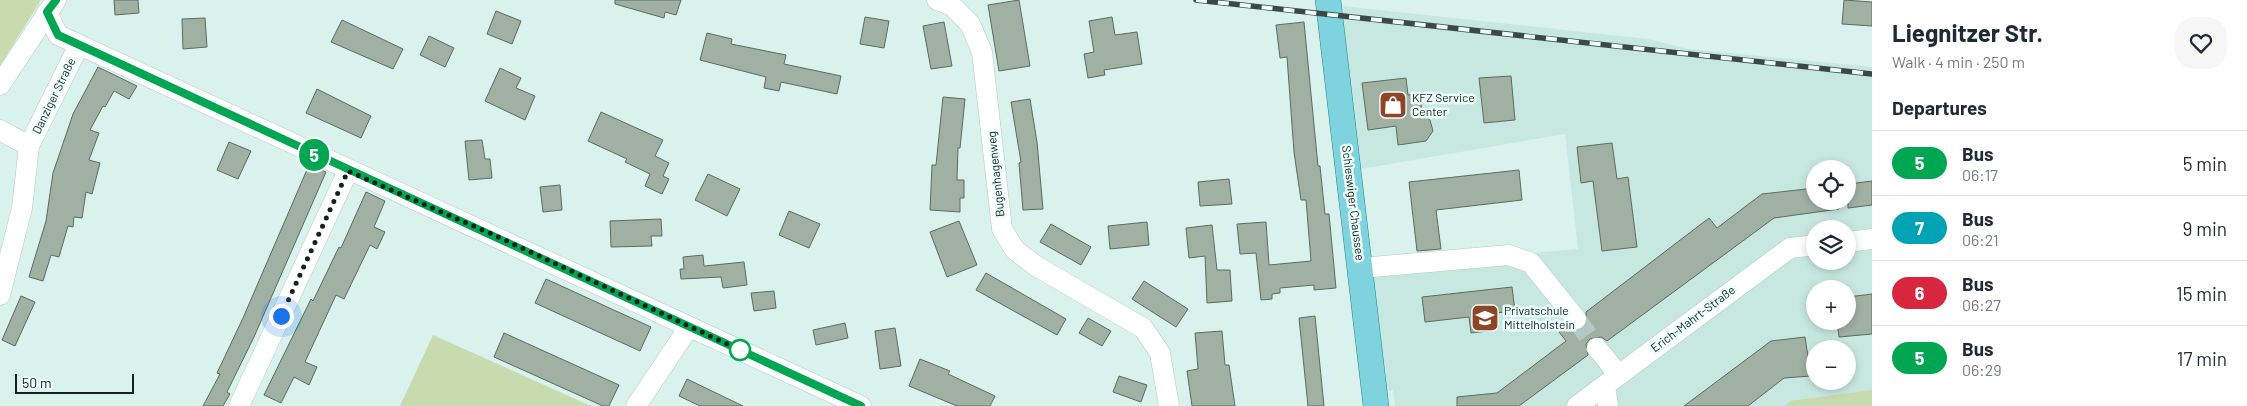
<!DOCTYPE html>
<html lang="en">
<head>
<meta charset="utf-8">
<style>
  :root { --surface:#fff; --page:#f6f6f7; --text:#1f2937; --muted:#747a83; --line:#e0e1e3 }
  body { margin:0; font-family:Barlow,sans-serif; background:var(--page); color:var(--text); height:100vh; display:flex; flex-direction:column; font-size:19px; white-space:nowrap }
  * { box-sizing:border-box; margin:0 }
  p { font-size:16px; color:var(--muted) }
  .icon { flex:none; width:28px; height:28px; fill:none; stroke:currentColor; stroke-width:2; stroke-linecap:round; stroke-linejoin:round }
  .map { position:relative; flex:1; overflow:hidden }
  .side { display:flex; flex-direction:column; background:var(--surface); width:375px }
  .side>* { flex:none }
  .badge { padding:0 10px; border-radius:16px; font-size:18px; line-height:32px }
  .fabs { position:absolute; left:1806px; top:160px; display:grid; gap:10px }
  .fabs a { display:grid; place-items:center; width:50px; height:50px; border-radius:50%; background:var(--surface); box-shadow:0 2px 8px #0003; font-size:25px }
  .scale { position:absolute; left:15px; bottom:12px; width:119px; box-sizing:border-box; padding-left:5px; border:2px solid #17201e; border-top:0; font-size:14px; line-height:18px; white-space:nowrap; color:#17201e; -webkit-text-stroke:4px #ebfefa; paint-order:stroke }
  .you { position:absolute; width:25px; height:25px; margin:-12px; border:4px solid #fff; border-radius:50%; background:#1a73e8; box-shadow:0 0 0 8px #1a73e833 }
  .map>.badge { position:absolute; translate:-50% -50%; box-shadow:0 0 0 2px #fff }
  h2 { padding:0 20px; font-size:19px; line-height:45px }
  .round { display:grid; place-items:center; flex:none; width:52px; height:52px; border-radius:20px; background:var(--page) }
  .head { display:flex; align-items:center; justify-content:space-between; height:85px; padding:0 20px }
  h1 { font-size:24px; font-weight:700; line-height:38px }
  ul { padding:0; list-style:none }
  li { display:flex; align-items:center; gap:15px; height:65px; padding:0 20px; border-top:1px solid var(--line) }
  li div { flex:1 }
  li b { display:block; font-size:19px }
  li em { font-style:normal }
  li .badge { min-width:55px; font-weight:700; text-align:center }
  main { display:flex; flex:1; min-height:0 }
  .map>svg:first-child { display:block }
  .built { fill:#c7e8e1; fill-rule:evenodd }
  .green { fill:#c8dbaf }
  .building { fill:#a0b1a4; stroke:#5b6b60 }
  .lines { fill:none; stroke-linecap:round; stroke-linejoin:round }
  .minor-tunnel { stroke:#b3c8c4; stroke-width:20; stroke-dasharray:20 10; stroke-linecap:butt }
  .minor-casing { stroke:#b3cbc6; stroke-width:21 }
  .major-casing { stroke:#22818d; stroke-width:26 }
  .minor { stroke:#fff; stroke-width:20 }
  .major { stroke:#7ed3df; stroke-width:25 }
  .rail-casing { stroke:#3c4845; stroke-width:5.5 }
  .rail { stroke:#ebfefa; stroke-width:4; stroke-dasharray:11; stroke-linecap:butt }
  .line-casing { stroke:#fff; stroke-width:11 }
  .line { stroke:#00a651; stroke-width:8 }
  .walk { stroke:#17201e; stroke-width:5; stroke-dasharray:0 9 }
  .stop-dot { fill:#fff; stroke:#00a651; stroke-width:2.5 }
  .labels { text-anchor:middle; stroke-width:5; stroke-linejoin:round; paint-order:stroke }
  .street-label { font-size:12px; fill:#17201e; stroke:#ebfefa }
  .poi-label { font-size:12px; fill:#17201e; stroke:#ebfefa; text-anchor:start }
</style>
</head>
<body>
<main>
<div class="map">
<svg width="1872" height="406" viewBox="0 0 1872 406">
  <rect width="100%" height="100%" fill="#daf2ed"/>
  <path class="built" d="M1343,6L1648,39L1688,49L1872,67V406H1395L1393,390L1375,394L1361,268L1578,249L1565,134L1349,171L1332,37L1345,38ZM1815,169H1848V201H1815ZM1815,229H1848V261H1815ZM1815,289H1848V321H1815ZM1815,349H1848V381H1815Z"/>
  <g class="green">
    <path d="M0,0H41L0,66Z"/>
    <path d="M433,335L591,406H400Z"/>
    <path d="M1872,390V406H1785L1791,401Z"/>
  </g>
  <g class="building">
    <path d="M114,0H138L139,13L115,15Z"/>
    <path d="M615,0H681L676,15L665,12L664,18L615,4Z"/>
    <path d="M1019,0L1030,66L999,71L988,5Z"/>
    <path d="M1844,0L1872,2V26L1842,24Z"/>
    <path d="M496,11L521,21L512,44L487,34Z"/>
    <path d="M865,17L889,21L884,48L860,44Z"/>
    <path d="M1112,17L1115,35L1137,32L1142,64L1104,70L1105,75L1088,78L1084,54L1094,52L1089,21Z"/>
    <path d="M205,18L207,47L183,49L182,19Z"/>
    <path d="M342,20L403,49L393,69L331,42Z"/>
    <path d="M944,22L952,66L931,69L923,26Z"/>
    <path d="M1304,22L1318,166H1320L1325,214H1329L1336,288L1314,290V285L1280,288V293L1272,294V299L1261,300L1256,253L1240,254L1237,224L1266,222L1269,265L1311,261L1306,200H1301L1294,152L1287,57L1280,58L1276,25Z"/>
    <path d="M707,33L732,39L731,44L786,55L784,64L841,76L837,94L781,82L779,91L764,88L766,77L700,60Z"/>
    <path d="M429,36L454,48L445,67L420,55Z"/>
    <path d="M98,67L137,86L129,99L114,91L105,107L103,106L90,130L99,133L89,160L100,163L92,194L86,192L82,218L74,217L73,227L68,226L59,257L51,255L43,281L29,277L46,221L53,173L73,114Z"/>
    <path d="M500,68L521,78L516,88L535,96L525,120L485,101Z"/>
    <path d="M1511,76L1515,120L1484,123L1479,78Z"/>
    <path d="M1406,78L1408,95L1420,94L1422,113L1430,120L1433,131L1426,141L1398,145L1396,126L1368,130L1362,83Z"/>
    <path d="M317,89L371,116L361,138L306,113Z"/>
    <path d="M943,97L965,99L960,148H958L957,180H964V198H960V212L930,210L932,165H936Z"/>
    <path d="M1030,99L1037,142L1043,209L1023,210L1019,163L1021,162L1011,102Z"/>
    <path d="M601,112L663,140L655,156L669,163L663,176L669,179L662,194L645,186L650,174L625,162L627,159L588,141Z"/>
    <path d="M482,140L485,159H490L492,178L469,180L465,141Z"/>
    <path d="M229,142L251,151L238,179L217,170Z"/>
    <path d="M1612,143L1617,179L1628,177L1637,247L1602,251L1593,181L1581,183L1577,147Z"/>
    <path d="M309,165L326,172L254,337L227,392L230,394L223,406H203L220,374L217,373L243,318Z"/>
    <path d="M1519,170L1522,200L1436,210L1441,249L1417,251L1409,182Z"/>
    <path d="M708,174L740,189L727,216L695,200Z"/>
    <path d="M1229,179L1232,204L1200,206L1198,182Z"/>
    <path d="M1872,181V205L1848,208V184Z"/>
    <path d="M560,185L562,210L543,212L540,187Z"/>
    <path d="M1815,188V201H1839V209L1774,218L1607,341L1601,337L1590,339L1586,344L1588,355L1519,406H1457V397L1497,393L1566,341L1559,332L1566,326L1572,330L1583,329L1587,323L1586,312L1709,218L1717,228L1762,194Z"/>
    <path d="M366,192L385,201L374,227L385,232L377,249L370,245L344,299L336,295L305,362L317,367L309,385L294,377L281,403L264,395L311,299L313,301L339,247L341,248Z"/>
    <path d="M789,211L820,224L809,248L779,235Z"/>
    <path d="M661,219L662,236H651L652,246L611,247L610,221Z"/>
    <path d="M959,221L977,265L947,277L930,232Z"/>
    <path d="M1147,222L1149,245L1110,249L1108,226Z"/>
    <path d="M1051,224L1091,247L1081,265L1040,242Z"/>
    <path d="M1212,225L1217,270H1230L1232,301L1207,303L1205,256L1189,258L1186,228Z"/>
    <path d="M703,255L704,266L744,262L747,285L723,288L721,277L681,279L680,269H684L683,257Z"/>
    <path d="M986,273L1066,319L1057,335L976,290Z"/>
    <path d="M546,279L651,327L640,351L535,303Z"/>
    <path d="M1144,281L1188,309L1176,327L1132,299Z"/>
    <path d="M1512,287L1515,311L1495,313L1496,330L1471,333L1469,317L1425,322L1422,297Z"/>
    <path d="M774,291L776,308L754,311L751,293Z"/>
    <path d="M1872,294V334L1839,337L1837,321H1848V297Z"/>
    <path d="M21,296L35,302L15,346L2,340Z"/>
    <path d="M1315,316L1324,406H1308L1299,318Z"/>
    <path d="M1088,318L1111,331L1102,346L1079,333Z"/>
    <path d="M845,323L848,338L816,345L813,330Z"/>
    <path d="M895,328L901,366L880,369L875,331Z"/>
    <path d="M1222,331L1225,365H1229L1235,406H1192L1187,371L1198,369L1195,333Z"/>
    <path d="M504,333L619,385L609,406H603L494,357Z"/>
    <path d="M1805,337L1811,376L1784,378L1748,406H1684L1771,341Z"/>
    <path d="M920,359L950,371L948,374L995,396L990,406H957L909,386Z"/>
    <path d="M1119,376L1147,385L1141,402L1113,392Z"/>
    <path d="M687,379L743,406H700L679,396Z"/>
  </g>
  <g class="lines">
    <path class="minor-tunnel" d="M1576,319L1597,348"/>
    <defs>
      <g id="minor">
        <path d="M937,0L951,5L970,24L982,52L1002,229L1015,250L1036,266L1143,328L1160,353L1169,406"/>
        <path d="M47,12L58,35L861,406"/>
        <path d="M0,85L56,0"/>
        <path d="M0,130L29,146L79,45"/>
        <path d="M1848,242L1872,239"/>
        <path d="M1361,268L1509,255L1531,263L1576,319"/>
        <path d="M0,295L22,208L29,146"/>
        <path d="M1597,348L1619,375"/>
        <path d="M1605,386L1608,406"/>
        <path d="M239,406L348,171"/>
        <path d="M636,406L689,327"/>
        <path d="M1577,406L1790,248L1815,245"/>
      </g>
      <path id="major" d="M1328,0L1376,406"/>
    </defs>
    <use href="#minor" class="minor-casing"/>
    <use href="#major" class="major-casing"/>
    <use href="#minor" class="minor"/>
    <use href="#major" class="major"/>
    <defs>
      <path id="rail" d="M1196,0L1872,74"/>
    </defs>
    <use href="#rail" class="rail-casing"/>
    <use href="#rail" class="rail"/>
  </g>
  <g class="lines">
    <defs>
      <path id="line" d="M56,0L47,12L58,35L861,406"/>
    </defs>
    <use href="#line" class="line-casing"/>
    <use href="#line" class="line"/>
    <path class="walk" d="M281,316L348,171L494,235L740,350"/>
  </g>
  <defs>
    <symbol id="shop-square" viewBox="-11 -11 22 22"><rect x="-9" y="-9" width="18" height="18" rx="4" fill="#8d4525" stroke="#ebfefa"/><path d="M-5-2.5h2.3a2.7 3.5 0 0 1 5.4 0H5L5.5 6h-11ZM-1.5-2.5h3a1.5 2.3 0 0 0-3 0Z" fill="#fff"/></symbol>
    <symbol id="school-square" viewBox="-11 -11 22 22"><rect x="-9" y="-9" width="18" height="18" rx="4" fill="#8d4525" stroke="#ebfefa"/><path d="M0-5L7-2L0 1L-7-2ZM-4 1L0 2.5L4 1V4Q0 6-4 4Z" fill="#fff"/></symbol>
  </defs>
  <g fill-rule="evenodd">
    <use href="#shop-square" x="1377" y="89" width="32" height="32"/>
    <use href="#school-square" x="1469" y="302" width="32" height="32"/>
  </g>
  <circle class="stop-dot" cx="740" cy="350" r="10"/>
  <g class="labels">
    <g class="street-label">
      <text transform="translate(54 96) rotate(-64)" y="4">Danziger Straße</text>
      <text transform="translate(996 174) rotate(-96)" y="4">Bugenhagenweg</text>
      <text transform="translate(1353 203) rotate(83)" y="4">Schleswiger Chaussee</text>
      <text transform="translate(1693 319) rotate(-37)" y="4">Erich-Mahrt-Straße</text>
    </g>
    <g class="poi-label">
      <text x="1412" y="102">KFZ Service<tspan x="1412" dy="14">Center</tspan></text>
      <text x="1504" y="315">Privatschule<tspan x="1504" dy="14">Mittelholstein</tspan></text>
    </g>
  </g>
</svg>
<div class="fabs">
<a><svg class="icon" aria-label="locate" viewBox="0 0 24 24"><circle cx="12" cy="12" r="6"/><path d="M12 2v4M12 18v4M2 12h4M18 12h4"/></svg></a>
<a><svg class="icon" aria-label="layers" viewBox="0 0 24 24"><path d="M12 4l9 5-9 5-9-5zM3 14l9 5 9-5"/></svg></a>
<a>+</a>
<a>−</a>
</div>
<div class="scale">50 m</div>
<div class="you" style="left:281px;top:316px"></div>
<b class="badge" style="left:314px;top:155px;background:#00a651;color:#fff">5</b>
</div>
<section class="side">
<div class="head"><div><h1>Liegnitzer Str.</h1><p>Walk · 4 min · 250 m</p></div><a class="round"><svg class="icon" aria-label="heart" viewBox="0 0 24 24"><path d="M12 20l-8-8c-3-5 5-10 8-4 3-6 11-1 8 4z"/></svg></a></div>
<h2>Departures</h2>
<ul>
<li><span class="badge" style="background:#00a651;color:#fff">5</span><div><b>Bus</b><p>06:17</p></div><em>5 min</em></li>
<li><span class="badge" style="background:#00a3b4;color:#fff">7</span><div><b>Bus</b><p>06:21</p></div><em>9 min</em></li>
<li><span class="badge" style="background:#d7263d;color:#fff">6</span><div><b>Bus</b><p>06:27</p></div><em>15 min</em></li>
<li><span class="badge" style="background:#00a651;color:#fff">5</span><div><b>Bus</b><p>06:29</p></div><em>17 min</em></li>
</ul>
</section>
</main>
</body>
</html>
